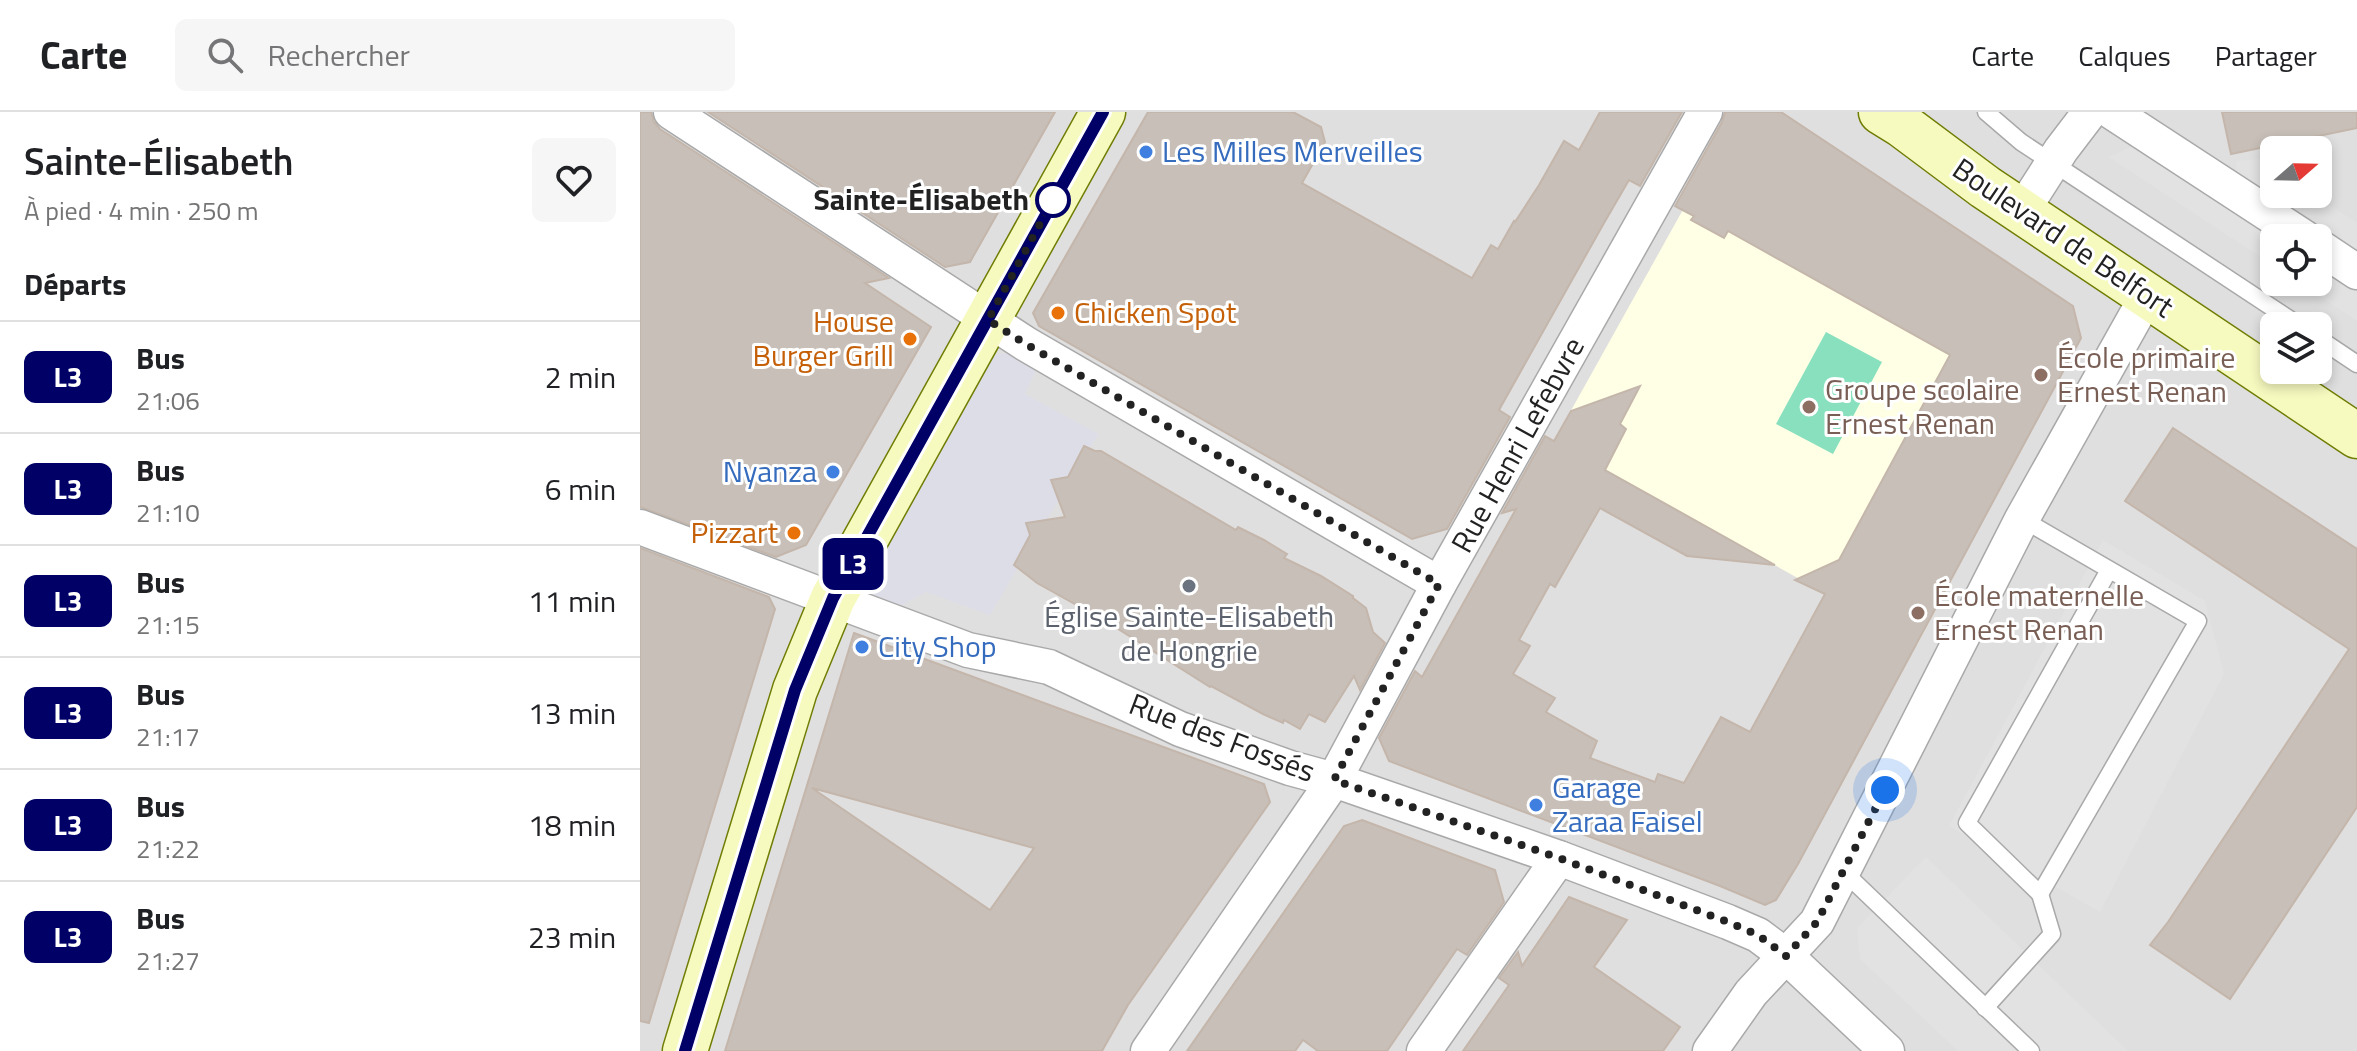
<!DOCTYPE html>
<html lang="fr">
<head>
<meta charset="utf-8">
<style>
  :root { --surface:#fff; --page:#f6f6f6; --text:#202124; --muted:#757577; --line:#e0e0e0 }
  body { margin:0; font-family:"Titillium Web",sans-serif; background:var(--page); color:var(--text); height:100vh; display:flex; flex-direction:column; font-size:30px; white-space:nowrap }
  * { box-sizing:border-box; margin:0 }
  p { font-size:26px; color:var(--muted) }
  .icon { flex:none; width:44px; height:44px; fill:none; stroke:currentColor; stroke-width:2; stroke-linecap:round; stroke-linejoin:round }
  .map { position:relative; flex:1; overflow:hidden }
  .panel { display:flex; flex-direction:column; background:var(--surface); width:640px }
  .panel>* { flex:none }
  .badge { padding:0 16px; border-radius:12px; font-size:28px; line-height:52px }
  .needle { width:52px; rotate:70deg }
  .fabs { position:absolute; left:1620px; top:24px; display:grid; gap:16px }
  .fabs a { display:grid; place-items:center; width:72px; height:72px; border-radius:12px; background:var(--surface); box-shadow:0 4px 12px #0003; font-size:40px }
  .you { position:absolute; width:40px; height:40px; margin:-20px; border:6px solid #fff; border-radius:50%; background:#1a73e8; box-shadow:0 0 0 12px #1a73e833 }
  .map>.badge { position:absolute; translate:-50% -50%; box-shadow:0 0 0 4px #fff }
  h2 { padding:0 24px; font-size:30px; line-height:72px }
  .round { display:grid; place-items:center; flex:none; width:84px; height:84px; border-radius:12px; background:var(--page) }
  .headline { display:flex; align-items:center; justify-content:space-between; height:136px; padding:0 24px }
  h1 { font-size:38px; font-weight:600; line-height:60px }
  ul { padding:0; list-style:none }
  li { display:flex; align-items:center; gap:24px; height:112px; padding:0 24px; border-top:2px solid var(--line) }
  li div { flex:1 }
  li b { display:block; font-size:30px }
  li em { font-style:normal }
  li .badge { min-width:88px; font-weight:700; text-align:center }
  header { display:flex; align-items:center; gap:48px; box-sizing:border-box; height:112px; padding:0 40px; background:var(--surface); border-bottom:2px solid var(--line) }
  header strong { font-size:38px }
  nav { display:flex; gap:44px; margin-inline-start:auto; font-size:28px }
  .search { width:560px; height:72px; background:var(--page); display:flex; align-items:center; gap:20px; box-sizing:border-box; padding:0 28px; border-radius:12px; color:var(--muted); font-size:30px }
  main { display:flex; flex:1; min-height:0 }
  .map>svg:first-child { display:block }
  .residential { fill:#e0dfdf; fill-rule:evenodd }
  .education { fill:#ffffe5 }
  .pitch { fill:#88e0be }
  .parking { fill:#e2e2e2 }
  .plaza { fill:#dddde8 }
  .building { fill:#c7bfb8; stroke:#c4b6ab; stroke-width:2; fill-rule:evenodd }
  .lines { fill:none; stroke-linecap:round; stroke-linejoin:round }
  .lane-casing { stroke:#a9a9a9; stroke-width:19 }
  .street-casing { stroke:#a9a9a9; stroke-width:37 }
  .secondary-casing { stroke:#707d05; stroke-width:47 }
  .lane { stroke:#fff; stroke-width:16 }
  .street { stroke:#fff; stroke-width:34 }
  .secondary { stroke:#f7fabf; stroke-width:44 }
  .line-casing { stroke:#fff; stroke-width:18 }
  .line { stroke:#006; stroke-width:12 }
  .walk { stroke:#222; stroke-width:8; stroke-dasharray:0 14.4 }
  .shop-dot { fill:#3f7fe0; stroke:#fff; stroke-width:3 }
  .stop-dot { fill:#fff; stroke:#006; stroke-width:4 }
  .food-dot { fill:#e8710a; stroke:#fff; stroke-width:3 }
  .education-dot { fill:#8d6e63; stroke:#fff; stroke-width:3 }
  .worship-dot { fill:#6b7280; stroke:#fff; stroke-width:3 }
  .labels { text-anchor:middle; stroke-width:6; stroke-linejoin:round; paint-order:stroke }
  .shop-label { font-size:30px; fill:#366cbe; stroke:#fff; text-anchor:start }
  .stop-label { font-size:30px; font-weight:bold; fill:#222; stroke:#fff; text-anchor:end }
  .street-label { font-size:30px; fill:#222; stroke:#fff }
  .food-label { font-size:30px; fill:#c56008; stroke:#fff; text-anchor:end }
  .education-label { font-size:30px; fill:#785e54; stroke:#fff; text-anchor:start }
  .worship-label { font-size:30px; fill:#5b616d; stroke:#fff }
</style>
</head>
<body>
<header>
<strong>Carte</strong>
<div class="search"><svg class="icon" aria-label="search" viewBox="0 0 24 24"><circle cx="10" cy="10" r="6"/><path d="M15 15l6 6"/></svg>Rechercher</div>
<nav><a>Carte</a><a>Calques</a><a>Partager</a></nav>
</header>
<main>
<section class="panel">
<div class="headline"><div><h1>Sainte-Élisabeth</h1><p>À pied · 4 min · 250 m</p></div><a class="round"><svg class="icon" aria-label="heart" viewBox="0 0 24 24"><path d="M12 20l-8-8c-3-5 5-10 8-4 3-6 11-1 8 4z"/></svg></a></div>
<h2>Départs</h2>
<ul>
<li><span class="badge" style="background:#006;color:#fff">L3</span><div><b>Bus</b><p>21:06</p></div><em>2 min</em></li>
<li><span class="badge" style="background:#006;color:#fff">L3</span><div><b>Bus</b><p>21:10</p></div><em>6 min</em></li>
<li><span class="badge" style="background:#006;color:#fff">L3</span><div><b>Bus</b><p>21:15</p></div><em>11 min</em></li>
<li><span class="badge" style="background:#006;color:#fff">L3</span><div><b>Bus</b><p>21:17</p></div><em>13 min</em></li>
<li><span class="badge" style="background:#006;color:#fff">L3</span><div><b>Bus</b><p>21:22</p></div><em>18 min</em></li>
<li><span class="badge" style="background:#006;color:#fff">L3</span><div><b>Bus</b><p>21:27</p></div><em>23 min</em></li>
</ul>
</section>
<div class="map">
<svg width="1717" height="939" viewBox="0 0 1717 939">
  <rect width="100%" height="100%" fill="#f2efe9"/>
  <path class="residential" d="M0,0H1717V939H0ZM1634,38H1678V82H1634ZM1634,126H1678V170H1634ZM1634,214H1678V258H1634Z"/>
  <path class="education" d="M1064,60L1422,260L1277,533L914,329Z"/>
  <path class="pitch" d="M1186,220L1242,250L1193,342L1136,312Z"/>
  <g class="parking">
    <path d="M1502,30L1598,71L1596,49L1621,47L1634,56V82H1673L1717,111V209L1658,170H1678V126H1634V154L1469,45Z"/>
    <path d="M1463,428L1565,489L1584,562L1460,800L1309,714Z"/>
    <path d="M1286,745L1488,939H1318L1220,847L1217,816Z"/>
  </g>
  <path class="plaza" d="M361,242H368L397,256L385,282L459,322L449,336L444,334L430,368L425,365L417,367L413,373L421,384L405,411L399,409L392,410L388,417L396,426L375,451L373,455L377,457L350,503L286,480L251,499L226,484L222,477L349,245Z"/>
  <g class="building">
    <path d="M0,0H11L14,10L20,17L249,166L225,171L291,215L166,433L136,445L0,395Z"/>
    <path d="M68,0H415L330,150L305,155Z"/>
    <path d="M508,0H653L681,15L685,30L662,71L832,166L851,133L858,137L874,109L875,110L899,73L924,29L939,38L960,0H1042L1000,74L989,68L964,111L859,298L870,305L807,417L772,427L399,214L393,201Z"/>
    <path d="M1085,0H1141L1433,194L1441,226L1158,752L1136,788L1125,793L1080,774L749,649L739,626L775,559L782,565L876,397L862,401L905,324L914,329L931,299L1000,274L980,312L986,317L965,358L1135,453L1047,444L960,396L915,475L910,472L879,528L890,534L873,562L915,586L906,600L957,629L950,646L1015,670L1018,662L1044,671L1081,605L1110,620L1185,482L1155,468L1199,448L1310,243L1088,119L1084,126L1051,108L1054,104L1035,94L1082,10Z"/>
    <path d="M1582,0H1717V16L1591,42Z"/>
    <path d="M1533,316L1717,437V695L1590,887L1510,833L1528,810L1709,537L1485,389Z"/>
    <path d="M444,334L455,339H461L596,418L598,415L624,428L647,442L644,446L681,464L713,484V486L726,496L733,520L745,531L720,578L714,564L685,610L669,602L660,617L644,608L643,611L623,602L571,574L570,575L467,510L397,471L374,453L390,423L386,411L425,405L411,368L428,365Z"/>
    <path d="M0,436L129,485L135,497L9,911L0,909Z"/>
    <path d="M214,521L624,672L630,690L488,893L462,939H85ZM172,676L394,736L350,798Z"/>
    <path d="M722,708L855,758L864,790L827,843L817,837L747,939H678L663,928L655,939H547L704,714Z"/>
    <path d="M929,785L987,808L954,855L1040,915L1023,939H823L869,873L859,866L878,840L882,854Z"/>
  </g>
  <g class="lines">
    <defs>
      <g id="lane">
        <path d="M1346,0L1381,30L1660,214"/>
        <path d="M1678,226L1717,252"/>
        <path d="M1382,407L1558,509L1400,782L1327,711L1469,458"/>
        <path d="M1203,759L1391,939"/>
        <path d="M1345,896L1412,822L1400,782"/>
      </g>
      <g id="street">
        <path d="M31,0L386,232L799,472"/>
        <path d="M1472,0L1665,126"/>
        <path d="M1382,99L1421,38L1450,0"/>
        <path d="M1678,134L1717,160"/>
        <path d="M0,415L328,538L409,555L540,617L650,656L694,668L919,746L1088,810L1118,823L1146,844L1247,939"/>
        <path d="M508,939L694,668L799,472L1065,0"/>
        <path d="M784,939L919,746"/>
        <path d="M1070,939L1111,881L1177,810L1382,407L1507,184"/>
      </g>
      <g id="secondary">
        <path d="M1241,0L1262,13L1345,75L1717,324"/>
        <path d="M45,939L155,578L193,486L463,0"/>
      </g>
    </defs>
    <use href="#lane" class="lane-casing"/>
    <use href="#street" class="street-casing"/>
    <use href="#secondary" class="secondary-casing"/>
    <use href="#lane" class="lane"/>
    <use href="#street" class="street"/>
    <use href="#secondary" class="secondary"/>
  </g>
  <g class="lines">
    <defs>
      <path id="line" d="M45,939L155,578L193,486L463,0"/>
    </defs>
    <use href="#line" class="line-casing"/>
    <use href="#line" class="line"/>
    <path class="walk" d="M413,88L348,208L386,232L799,472L694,668L919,746L1088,810L1118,823L1146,844L1177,810L1245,678"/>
  </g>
  <g class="shop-dot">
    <circle cx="506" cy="40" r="8"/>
    <circle cx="193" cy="360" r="8"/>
    <circle cx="222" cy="535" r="8"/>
    <circle cx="896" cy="693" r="8"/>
  </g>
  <circle class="stop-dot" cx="413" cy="88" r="16"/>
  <g class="food-dot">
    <circle cx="418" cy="201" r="8"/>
    <circle cx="270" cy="227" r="8"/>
    <circle cx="154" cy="421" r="8"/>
  </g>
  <g class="education-dot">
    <circle cx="1401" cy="263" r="8"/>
    <circle cx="1169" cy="295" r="8"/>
    <circle cx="1278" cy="501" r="8"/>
  </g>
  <circle class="worship-dot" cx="549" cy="474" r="8"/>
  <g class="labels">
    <g class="shop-label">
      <text x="522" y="50">Les Milles Merveilles</text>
      <text x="177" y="370" text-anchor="end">Nyanza</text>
      <text x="238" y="545">City Shop</text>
      <text x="912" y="686">Garage<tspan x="912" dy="34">Zaraa Faisel</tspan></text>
    </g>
    <g class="stop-label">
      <text x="389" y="98">Sainte-Élisabeth</text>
    </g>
    <g class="street-label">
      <text transform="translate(1423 126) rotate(34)" y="10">Boulevard de Belfort</text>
      <text transform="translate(878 333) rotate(-61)" y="10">Rue Henri Lefebvre</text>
      <text transform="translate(582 626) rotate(21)" y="10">Rue des Fossés</text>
    </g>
    <g class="food-label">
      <text x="434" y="211" text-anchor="start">Chicken Spot</text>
      <text x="254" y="220">House<tspan x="254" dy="34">Burger Grill</tspan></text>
      <text x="138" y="431">Pizzart</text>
    </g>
    <g class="education-label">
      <text x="1417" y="256">École primaire<tspan x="1417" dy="34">Ernest Renan</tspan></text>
      <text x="1185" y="288">Groupe scolaire<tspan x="1185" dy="34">Ernest Renan</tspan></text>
      <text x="1294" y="494">École maternelle<tspan x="1294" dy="34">Ernest Renan</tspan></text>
    </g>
    <g class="worship-label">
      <text x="549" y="515">Église Sainte-Elisabeth<tspan x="549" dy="34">de Hongrie</tspan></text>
    </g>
  </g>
</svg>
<div class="fabs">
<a><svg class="needle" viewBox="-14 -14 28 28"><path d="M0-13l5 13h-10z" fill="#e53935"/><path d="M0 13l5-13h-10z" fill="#757577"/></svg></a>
<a><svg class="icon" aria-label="locate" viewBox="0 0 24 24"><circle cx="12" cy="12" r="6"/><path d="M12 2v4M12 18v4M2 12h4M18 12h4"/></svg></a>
<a><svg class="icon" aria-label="layers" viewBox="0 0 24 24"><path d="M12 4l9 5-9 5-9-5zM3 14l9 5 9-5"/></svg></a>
</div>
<div class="you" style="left:1245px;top:678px"></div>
<b class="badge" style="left:213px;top:452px;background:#006;color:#fff">L3</b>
</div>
</main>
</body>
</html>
